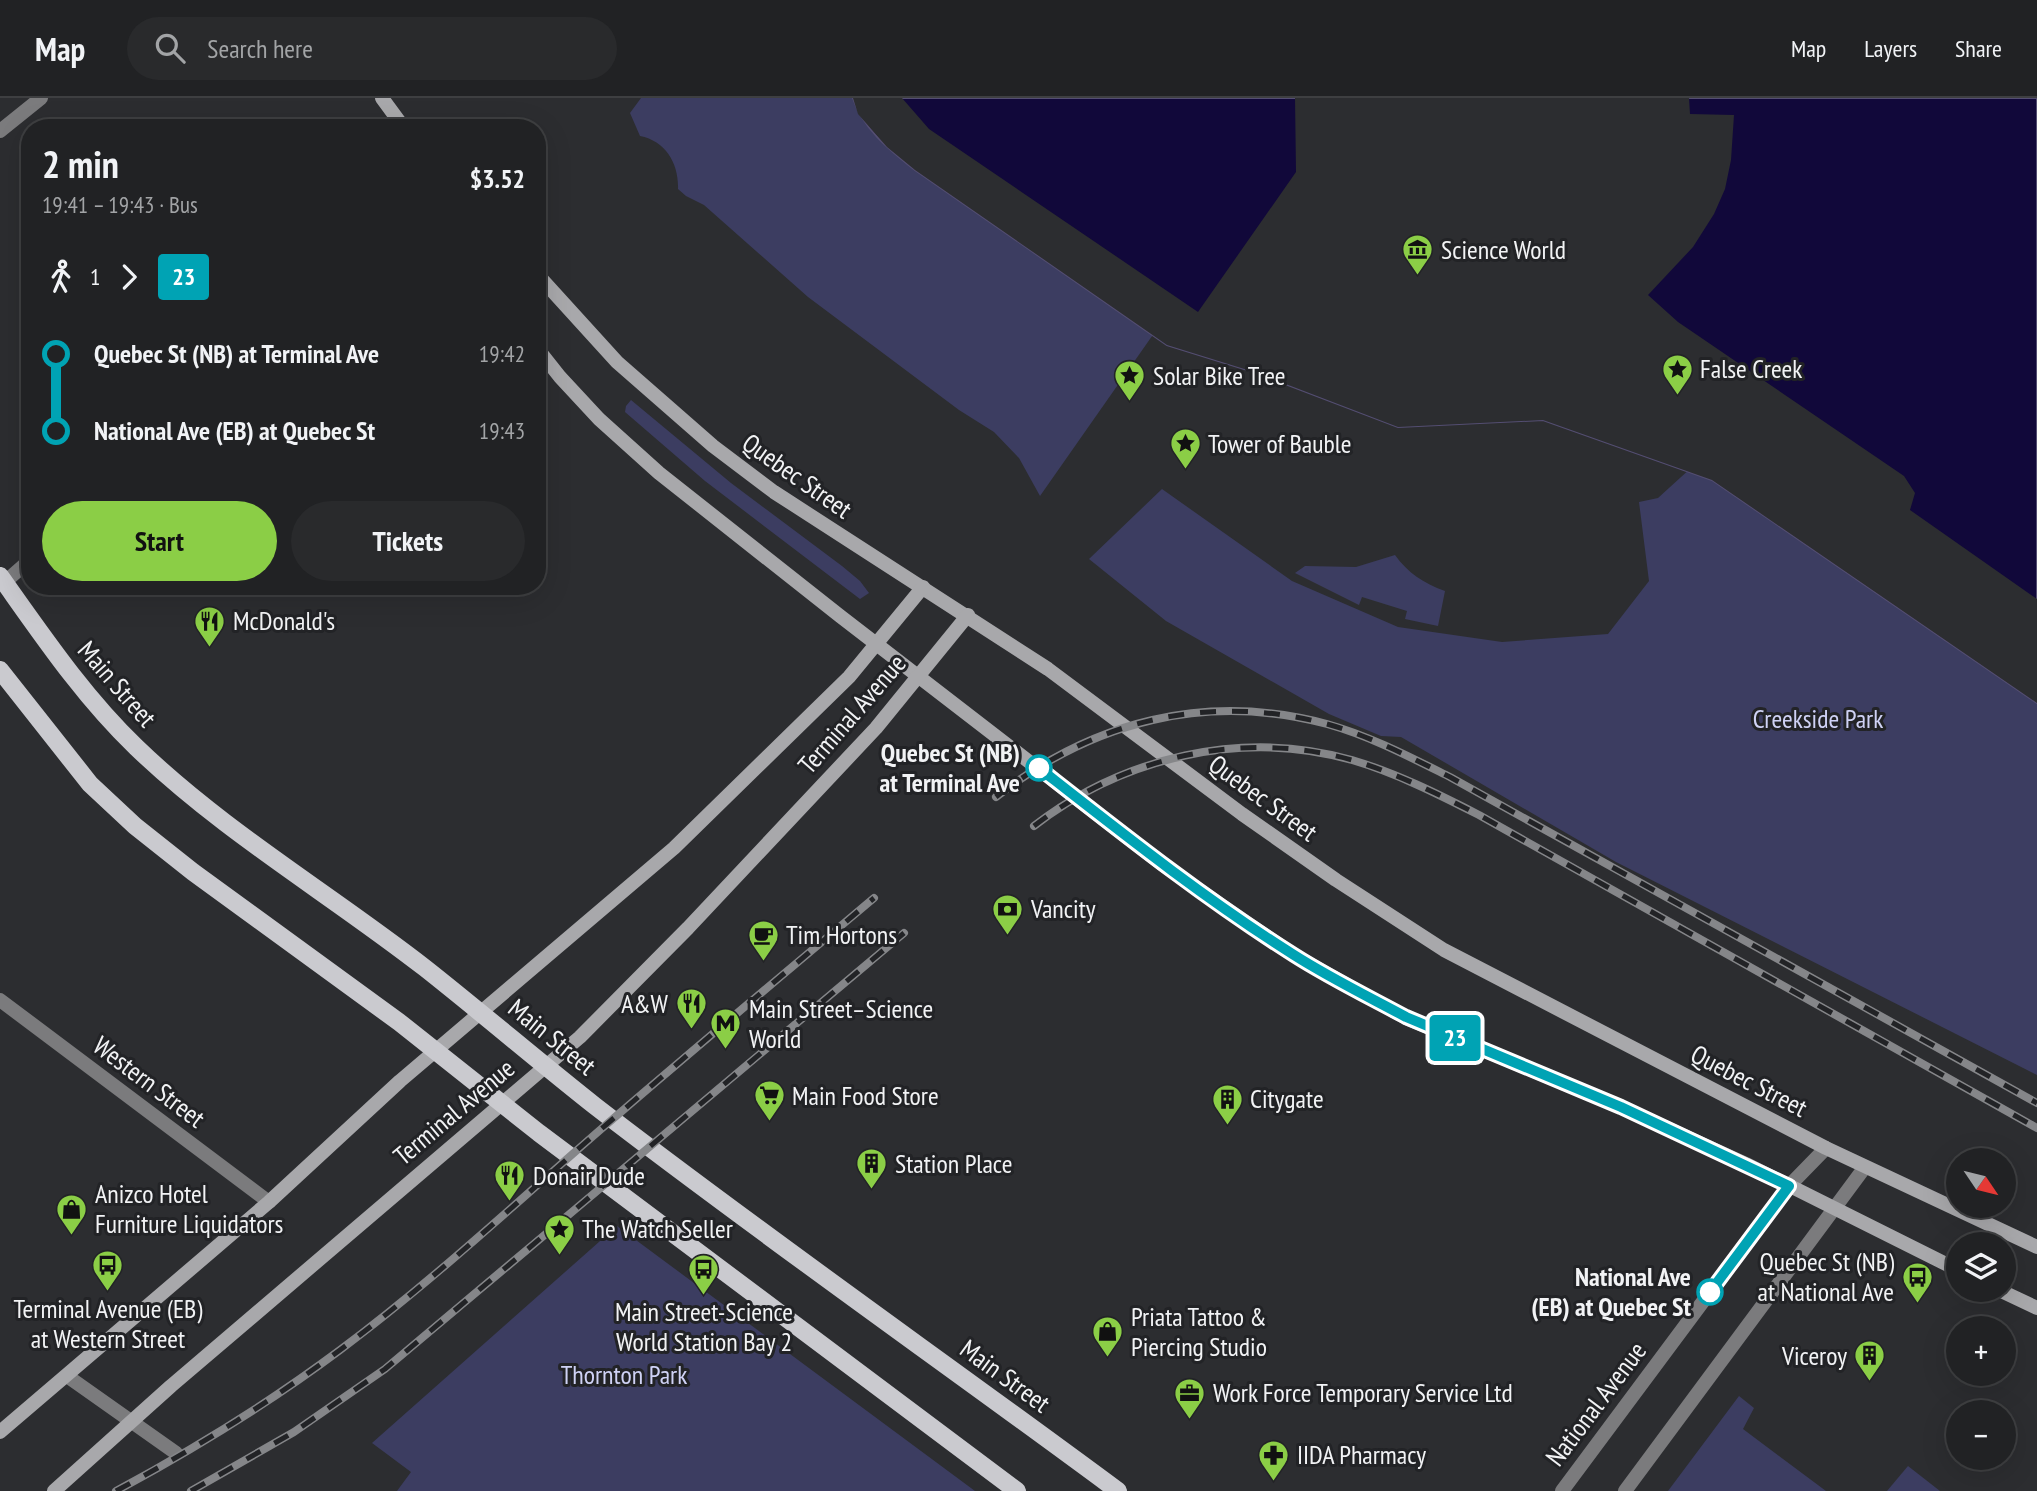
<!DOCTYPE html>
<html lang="en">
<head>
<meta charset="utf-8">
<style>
  :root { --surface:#212224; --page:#292a2c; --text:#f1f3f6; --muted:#a2a4a6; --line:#3e3f41; --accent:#8bce46 }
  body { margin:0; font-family:"PT Sans Narrow",sans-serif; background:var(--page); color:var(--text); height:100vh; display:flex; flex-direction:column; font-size:26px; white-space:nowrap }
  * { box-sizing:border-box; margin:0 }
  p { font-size:23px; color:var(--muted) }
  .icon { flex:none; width:38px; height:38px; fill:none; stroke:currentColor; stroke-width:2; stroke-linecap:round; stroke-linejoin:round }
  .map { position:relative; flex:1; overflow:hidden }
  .side { position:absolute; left:21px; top:21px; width:525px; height:476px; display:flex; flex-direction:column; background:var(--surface); border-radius:28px; box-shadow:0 7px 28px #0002,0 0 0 2px var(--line) }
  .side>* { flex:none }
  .badge { padding:0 14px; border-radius:5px; font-size:24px; line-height:46px }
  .needle { width:46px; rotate:125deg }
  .fabs { position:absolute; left:1946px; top:1050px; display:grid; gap:14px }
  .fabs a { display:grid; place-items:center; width:70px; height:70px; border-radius:50%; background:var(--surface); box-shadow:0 7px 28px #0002,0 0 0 2px var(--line); font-size:35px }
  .map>.badge { position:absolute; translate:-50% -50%; box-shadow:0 0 0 4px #fff }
  .legs { display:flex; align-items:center; gap:10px; height:77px; padding:0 21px; font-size:23px }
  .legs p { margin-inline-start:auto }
  .summary { display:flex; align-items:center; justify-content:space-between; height:119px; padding:0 21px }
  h1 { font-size:38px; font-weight:600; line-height:52px }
  .button { display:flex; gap:14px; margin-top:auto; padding:14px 21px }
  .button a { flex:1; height:80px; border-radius:42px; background:var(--accent); color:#111; font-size:28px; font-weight:600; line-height:80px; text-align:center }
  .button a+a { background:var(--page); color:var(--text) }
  ul { padding:0 21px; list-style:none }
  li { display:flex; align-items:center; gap:24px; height:77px; font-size:26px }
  li i { display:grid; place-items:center; width:10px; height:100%; margin:0 9px; background:currentColor }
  li i::after { content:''; width:18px; height:18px; margin:-9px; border:5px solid; border-radius:50%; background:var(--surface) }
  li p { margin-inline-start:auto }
  li:first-child i { background:linear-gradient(#0000 50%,currentColor 0) }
  li:last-child i { background:linear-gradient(currentColor 50%,#0000 0) }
  header { display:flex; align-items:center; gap:42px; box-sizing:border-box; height:98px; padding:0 35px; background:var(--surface); border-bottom:2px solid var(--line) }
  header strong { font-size:33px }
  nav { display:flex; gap:38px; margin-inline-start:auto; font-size:24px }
  .search { width:490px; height:63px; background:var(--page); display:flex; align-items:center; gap:18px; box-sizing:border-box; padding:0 24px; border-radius:38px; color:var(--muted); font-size:26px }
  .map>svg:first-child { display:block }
  .green { fill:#3c3d61 }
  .water { fill:#11083a; stroke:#544e72; stroke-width:2 }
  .pier { fill:#2c2d30 }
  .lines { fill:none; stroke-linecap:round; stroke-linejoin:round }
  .street { stroke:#7b7b7d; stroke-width:14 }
  .secondary { stroke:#a8a8ab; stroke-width:14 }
  .primary { stroke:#cacacf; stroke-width:18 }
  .rail-casing { stroke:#858689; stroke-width:8 }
  .rail { stroke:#222326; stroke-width:5; stroke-dasharray:16; stroke-linecap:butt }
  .line-1-casing { stroke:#fff; stroke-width:16 }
  .line-1 { stroke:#00a3b4; stroke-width:10 }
  .stop-1-dot { fill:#fff; stroke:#00a3b4; stroke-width:3.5 }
  .labels { text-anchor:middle; stroke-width:6; stroke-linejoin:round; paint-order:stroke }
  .poi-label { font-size:26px; fill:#f2f3f5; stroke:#222326; text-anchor:start }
  .street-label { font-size:26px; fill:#f2f3f5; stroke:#222326 }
  .park-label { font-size:26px; fill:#cfd2f5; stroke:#222326 }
  .stop-label { font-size:26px; font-weight:bold; fill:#f2f3f5; stroke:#222326; text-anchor:end }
</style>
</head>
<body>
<header>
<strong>Map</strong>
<div class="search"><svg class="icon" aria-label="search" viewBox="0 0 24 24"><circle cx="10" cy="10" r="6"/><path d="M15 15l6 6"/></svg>Search here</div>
<nav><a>Map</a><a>Layers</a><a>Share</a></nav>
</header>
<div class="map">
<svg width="2037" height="1393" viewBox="0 0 2037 1393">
  <rect width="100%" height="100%" fill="#2c2d30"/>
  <g class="green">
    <path d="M641,0H902L1178,201L1040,398L1019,360L994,334L959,312L808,199L704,107L686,98L678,91C679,66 666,43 640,38L630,15Z"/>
    <path d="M631,302L731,385L842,468L860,483L869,495L860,501L705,383L625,314L626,308Z"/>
    <path d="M1714,349L2037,501V977L1616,764L1401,639L1381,638L1329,616L1166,523L1089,461L1162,391L1292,483L1398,529L1502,544L1608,536L1649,483L1639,404L1658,400Z"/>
    <path d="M1395,457C1408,475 1423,485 1445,493L1438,528L1405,521L1407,513L1362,499L1359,507L1295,475L1305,468L1356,469Z"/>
    <path d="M617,1128L975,1393H397L411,1374L372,1345Z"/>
    <path d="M1739,1298L1754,1310L1743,1331L1826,1393H1668Z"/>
    <path d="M1908,1368L1940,1393H1887Z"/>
  </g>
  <path class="water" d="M853,0H2037V605L1712,382L1543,322L1398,329L1254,274L1167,247L915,72C890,52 863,31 853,0Z"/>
  <path class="pier" d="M853,0H902L929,31L1198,214L1296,74L1295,0H1689L1690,16L1734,17L1731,62L1725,91L1714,116L1693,149L1648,197L1678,224L1904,378L1915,395L1910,412L2037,501V605L1712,382L1543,322L1398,329L1254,274L1167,247L915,72L887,49L858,16Z"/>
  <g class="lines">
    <g class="street">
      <path d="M0,33L41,0"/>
      <path d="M5,484L30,462"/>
      <path d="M0,902L269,1104"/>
      <path d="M67,1278L176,1355"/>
      <path d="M1562,1393L1789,1088L1826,1050"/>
      <path d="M1625,1393L1865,1069"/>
    </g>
    <g class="secondary">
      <path d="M382,0L404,30"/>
      <path d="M537,176L617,264L713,348L774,394L1048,571L1242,716L1336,782L1444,852L1826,1050L2037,1149"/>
      <path d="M537,250L560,279L599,321L659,375L840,518L1163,767L1294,857L1406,920L1621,1009L1746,1066L1958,1172"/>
      <path d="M1999,1192L2037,1210"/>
      <path d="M0,1334L269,1104L400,983L674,750L849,579L923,489"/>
      <path d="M54,1393L171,1288L580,939L688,830L876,630L968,517"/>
    </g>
    <g class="primary">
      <path d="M0,478C42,537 83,598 136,649C223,733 330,796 425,870C482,915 538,963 595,1008C766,1140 944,1264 1118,1393"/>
      <path d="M0,572L90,686L135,728L193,774L399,924L539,1035L1017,1393"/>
    </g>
    <defs>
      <g id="rail">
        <path d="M996,699C1093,623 1206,594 1327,626C1370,638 1410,659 1450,679L2037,1005"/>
        <path d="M1034,728C1123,659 1242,631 1352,662C1396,675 1438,696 1479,717L2037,1030"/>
        <path d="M116,1393C194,1351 269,1305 340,1252C434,1182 519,1102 607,1026C695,950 785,875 874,800"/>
        <path d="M191,1393L294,1334L385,1271L904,835"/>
      </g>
    </defs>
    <use href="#rail" class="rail-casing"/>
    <use href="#rail" class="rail"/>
  </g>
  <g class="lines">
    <defs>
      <path id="line-1" d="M1039,670C1122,735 1205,801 1294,857C1330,880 1369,899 1406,919L1621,1009L1789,1088L1710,1194"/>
    </defs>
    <use href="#line-1" class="line-1-casing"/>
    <use href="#line-1" class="line-1"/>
  </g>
  <defs>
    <symbol id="museum-pin" viewBox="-11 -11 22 30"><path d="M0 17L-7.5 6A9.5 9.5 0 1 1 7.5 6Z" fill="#8bce46" stroke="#222326"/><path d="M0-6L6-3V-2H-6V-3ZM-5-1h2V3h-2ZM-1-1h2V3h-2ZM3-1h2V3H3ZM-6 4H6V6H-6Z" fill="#111"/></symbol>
    <symbol id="sight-pin" viewBox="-11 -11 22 30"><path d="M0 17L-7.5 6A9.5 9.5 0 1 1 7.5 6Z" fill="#8bce46" stroke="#222326"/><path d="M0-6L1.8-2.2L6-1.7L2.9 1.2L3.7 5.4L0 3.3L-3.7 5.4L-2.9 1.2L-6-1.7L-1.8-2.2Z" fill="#111"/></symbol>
    <symbol id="restaurant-pin" viewBox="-11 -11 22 30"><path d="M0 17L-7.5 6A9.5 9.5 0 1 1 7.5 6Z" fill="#8bce46" stroke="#222326"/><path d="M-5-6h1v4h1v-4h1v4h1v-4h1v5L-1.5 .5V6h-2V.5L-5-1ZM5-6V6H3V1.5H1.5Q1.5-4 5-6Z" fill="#111"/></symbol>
    <symbol id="bank-pin" viewBox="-11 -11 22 30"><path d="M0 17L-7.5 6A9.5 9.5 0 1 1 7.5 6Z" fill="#8bce46" stroke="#222326"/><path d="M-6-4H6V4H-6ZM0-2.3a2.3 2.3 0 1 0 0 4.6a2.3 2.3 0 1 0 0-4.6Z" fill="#111"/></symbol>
    <symbol id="cafe-pin" viewBox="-11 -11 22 30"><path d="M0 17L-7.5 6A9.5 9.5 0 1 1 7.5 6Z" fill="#8bce46" stroke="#222326"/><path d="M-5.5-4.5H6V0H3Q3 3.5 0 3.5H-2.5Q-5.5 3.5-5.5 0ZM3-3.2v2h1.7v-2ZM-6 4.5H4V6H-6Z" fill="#111"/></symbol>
    <symbol id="metro-pin" viewBox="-11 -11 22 30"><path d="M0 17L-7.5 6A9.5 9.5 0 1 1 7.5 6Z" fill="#8bce46" stroke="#222326"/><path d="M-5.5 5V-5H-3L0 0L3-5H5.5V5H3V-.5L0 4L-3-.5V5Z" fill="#111"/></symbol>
    <symbol id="supermarket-pin" viewBox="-11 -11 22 30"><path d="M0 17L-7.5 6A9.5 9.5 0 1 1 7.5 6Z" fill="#8bce46" stroke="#222326"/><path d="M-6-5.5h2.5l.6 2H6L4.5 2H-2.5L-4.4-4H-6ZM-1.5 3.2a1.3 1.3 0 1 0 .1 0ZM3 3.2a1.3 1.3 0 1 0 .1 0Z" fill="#111"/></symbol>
    <symbol id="building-pin" viewBox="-11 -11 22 30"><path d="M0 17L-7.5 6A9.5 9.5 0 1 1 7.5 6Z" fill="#8bce46" stroke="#222326"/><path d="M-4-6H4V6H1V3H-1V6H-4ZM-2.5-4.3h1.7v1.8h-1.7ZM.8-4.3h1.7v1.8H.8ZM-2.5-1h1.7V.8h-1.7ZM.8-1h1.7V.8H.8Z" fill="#111"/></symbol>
    <symbol id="shop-pin" viewBox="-11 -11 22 30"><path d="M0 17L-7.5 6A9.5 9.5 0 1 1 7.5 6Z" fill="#8bce46" stroke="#222326"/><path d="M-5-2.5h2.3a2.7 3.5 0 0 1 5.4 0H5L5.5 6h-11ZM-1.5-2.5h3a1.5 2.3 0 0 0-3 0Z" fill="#111"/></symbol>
    <symbol id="bus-pin" viewBox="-11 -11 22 30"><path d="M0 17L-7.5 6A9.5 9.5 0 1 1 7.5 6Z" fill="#8bce46" stroke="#222326"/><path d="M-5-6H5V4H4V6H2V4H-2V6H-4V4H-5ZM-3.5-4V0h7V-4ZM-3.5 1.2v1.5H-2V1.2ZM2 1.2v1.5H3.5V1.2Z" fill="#111"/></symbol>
    <symbol id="office-pin" viewBox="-11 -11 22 30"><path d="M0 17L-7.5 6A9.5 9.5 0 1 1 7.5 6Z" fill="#8bce46" stroke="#222326"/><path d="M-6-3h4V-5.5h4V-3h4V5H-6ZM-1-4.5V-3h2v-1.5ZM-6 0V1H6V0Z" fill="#111"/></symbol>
    <symbol id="pharmacy-pin" viewBox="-11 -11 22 30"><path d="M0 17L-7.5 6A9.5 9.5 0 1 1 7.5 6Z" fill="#8bce46" stroke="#222326"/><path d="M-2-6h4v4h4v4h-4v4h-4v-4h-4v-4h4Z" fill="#111"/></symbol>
  </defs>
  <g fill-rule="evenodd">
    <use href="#museum-pin" x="1400" y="134" width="35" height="47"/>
    <use href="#sight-pin" x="1660" y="254" width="35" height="47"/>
    <use href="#sight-pin" x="1112" y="260" width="35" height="47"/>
    <use href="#sight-pin" x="1168" y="328" width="35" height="47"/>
    <use href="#restaurant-pin" x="192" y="506" width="35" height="47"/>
    <use href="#bank-pin" x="990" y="794" width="35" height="47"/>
    <use href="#cafe-pin" x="746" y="820" width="35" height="47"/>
    <use href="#restaurant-pin" x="674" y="888" width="35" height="47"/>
    <use href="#metro-pin" x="708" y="908" width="35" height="47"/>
    <use href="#supermarket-pin" x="752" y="980" width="35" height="47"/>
    <use href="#building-pin" x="1210" y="984" width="35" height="47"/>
    <use href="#building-pin" x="854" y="1048" width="35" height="47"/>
    <use href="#restaurant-pin" x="492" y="1060" width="35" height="47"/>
    <use href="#shop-pin" x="54" y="1094" width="35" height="47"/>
    <use href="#sight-pin" x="542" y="1114" width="35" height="47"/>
    <use href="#bus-pin" x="90" y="1150" width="35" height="47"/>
    <use href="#bus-pin" x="686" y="1154" width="35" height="47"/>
    <use href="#bus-pin" x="1900" y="1162" width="35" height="47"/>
    <use href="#shop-pin" x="1090" y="1216" width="35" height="47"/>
    <use href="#building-pin" x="1852" y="1240" width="35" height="47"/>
    <use href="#office-pin" x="1172" y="1278" width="35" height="47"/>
    <use href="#pharmacy-pin" x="1256" y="1340" width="35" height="47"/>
  </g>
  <g class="stop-1-dot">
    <circle cx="1039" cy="670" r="12"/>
    <circle cx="1710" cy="1194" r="12"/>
  </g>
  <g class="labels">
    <g class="poi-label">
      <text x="1441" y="161">Science World</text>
      <text x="1700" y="280">False Creek</text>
      <text x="1153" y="287">Solar Bike Tree</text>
      <text x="1208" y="355">Tower of Bauble</text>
      <text x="233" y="532">McDonald's</text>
      <text x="1031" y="820">Vancity</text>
      <text x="786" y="846">Tim Hortons</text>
      <text x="668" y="915" text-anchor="end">A&amp;W</text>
      <text x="749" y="920">Main Street–Science<tspan x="749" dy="30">World</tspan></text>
      <text x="792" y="1007">Main Food Store</text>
      <text x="1250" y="1010">Citygate</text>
      <text x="895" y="1075">Station Place</text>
      <text x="533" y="1087">Donair Dude</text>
      <text x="95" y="1105">Anizco Hotel<tspan x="95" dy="30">Furniture Liquidators</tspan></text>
      <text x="582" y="1140">The Watch Seller</text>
      <text x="1894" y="1173" text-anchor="end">Quebec St (NB)<tspan x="1894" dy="30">at National Ave</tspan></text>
      <text x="108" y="1220" text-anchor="middle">Terminal Avenue (EB)<tspan x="108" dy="30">at Western Street</tspan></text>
      <text x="704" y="1223" text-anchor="middle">Main Street-Science<tspan x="704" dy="30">World Station Bay 2</tspan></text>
      <text x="1131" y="1228">Priata Tattoo &amp;<tspan x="1131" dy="30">Piercing Studio</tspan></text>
      <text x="1847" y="1267" text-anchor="end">Viceroy</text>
      <text x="1213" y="1304">Work Force Temporary Service Ltd</text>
      <text x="1297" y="1366">IIDA Pharmacy</text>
    </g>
    <g class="street-label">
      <text transform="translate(797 378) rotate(35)" y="9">Quebec Street</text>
      <text transform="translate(117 586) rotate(49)" y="9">Main Street</text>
      <text transform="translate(852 616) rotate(-49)" y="9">Terminal Avenue</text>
      <text transform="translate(1263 700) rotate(36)" y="9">Quebec Street</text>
      <text transform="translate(552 939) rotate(39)" y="9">Main Street</text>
      <text transform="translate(1749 983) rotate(27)" y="9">Quebec Street</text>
      <text transform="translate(149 984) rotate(37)" y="9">Western Street</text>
      <text transform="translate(454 1014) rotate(-40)" y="9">Terminal Avenue</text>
      <text transform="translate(1005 1278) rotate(36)" y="9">Main Street</text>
      <text transform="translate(1596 1306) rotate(-53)" y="9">National Avenue</text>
    </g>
    <g class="park-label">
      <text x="1818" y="630">Creekside Park</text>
      <text x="624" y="1286">Thornton Park</text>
    </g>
    <g class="stop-label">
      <text x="1020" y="664">Quebec St (NB)<tspan x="1020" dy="30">at Terminal Ave</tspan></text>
      <text x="1691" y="1188">National Ave<tspan x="1691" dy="30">(EB) at Quebec St</tspan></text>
    </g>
  </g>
</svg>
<div class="fabs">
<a><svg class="needle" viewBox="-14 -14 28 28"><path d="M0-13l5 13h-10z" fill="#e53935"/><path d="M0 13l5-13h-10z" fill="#a2a4a6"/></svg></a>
<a><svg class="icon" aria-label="layers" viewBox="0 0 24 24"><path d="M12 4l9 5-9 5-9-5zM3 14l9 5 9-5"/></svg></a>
<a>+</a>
<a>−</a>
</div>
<b class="badge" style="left:1455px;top:940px;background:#00a3b4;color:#fff">23</b>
<section class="side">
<div class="summary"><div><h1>2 min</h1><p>19:41 – 19:43 · Bus</p></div><b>$3.52</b></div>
<div class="legs"><svg class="icon" aria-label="walk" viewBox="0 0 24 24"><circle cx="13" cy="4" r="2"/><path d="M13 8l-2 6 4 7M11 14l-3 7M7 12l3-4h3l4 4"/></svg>1<svg class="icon" aria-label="forward" viewBox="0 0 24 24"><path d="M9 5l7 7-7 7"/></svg><b class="badge" style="background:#00a3b4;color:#fff">23</b></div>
<ul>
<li><i style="color:#00a3b4"></i><b>Quebec St (NB) at Terminal Ave</b><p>19:42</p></li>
<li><i style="color:#00a3b4"></i><b>National Ave (EB) at Quebec St</b><p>19:43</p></li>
</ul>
<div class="button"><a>Start</a><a>Tickets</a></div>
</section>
</div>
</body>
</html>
